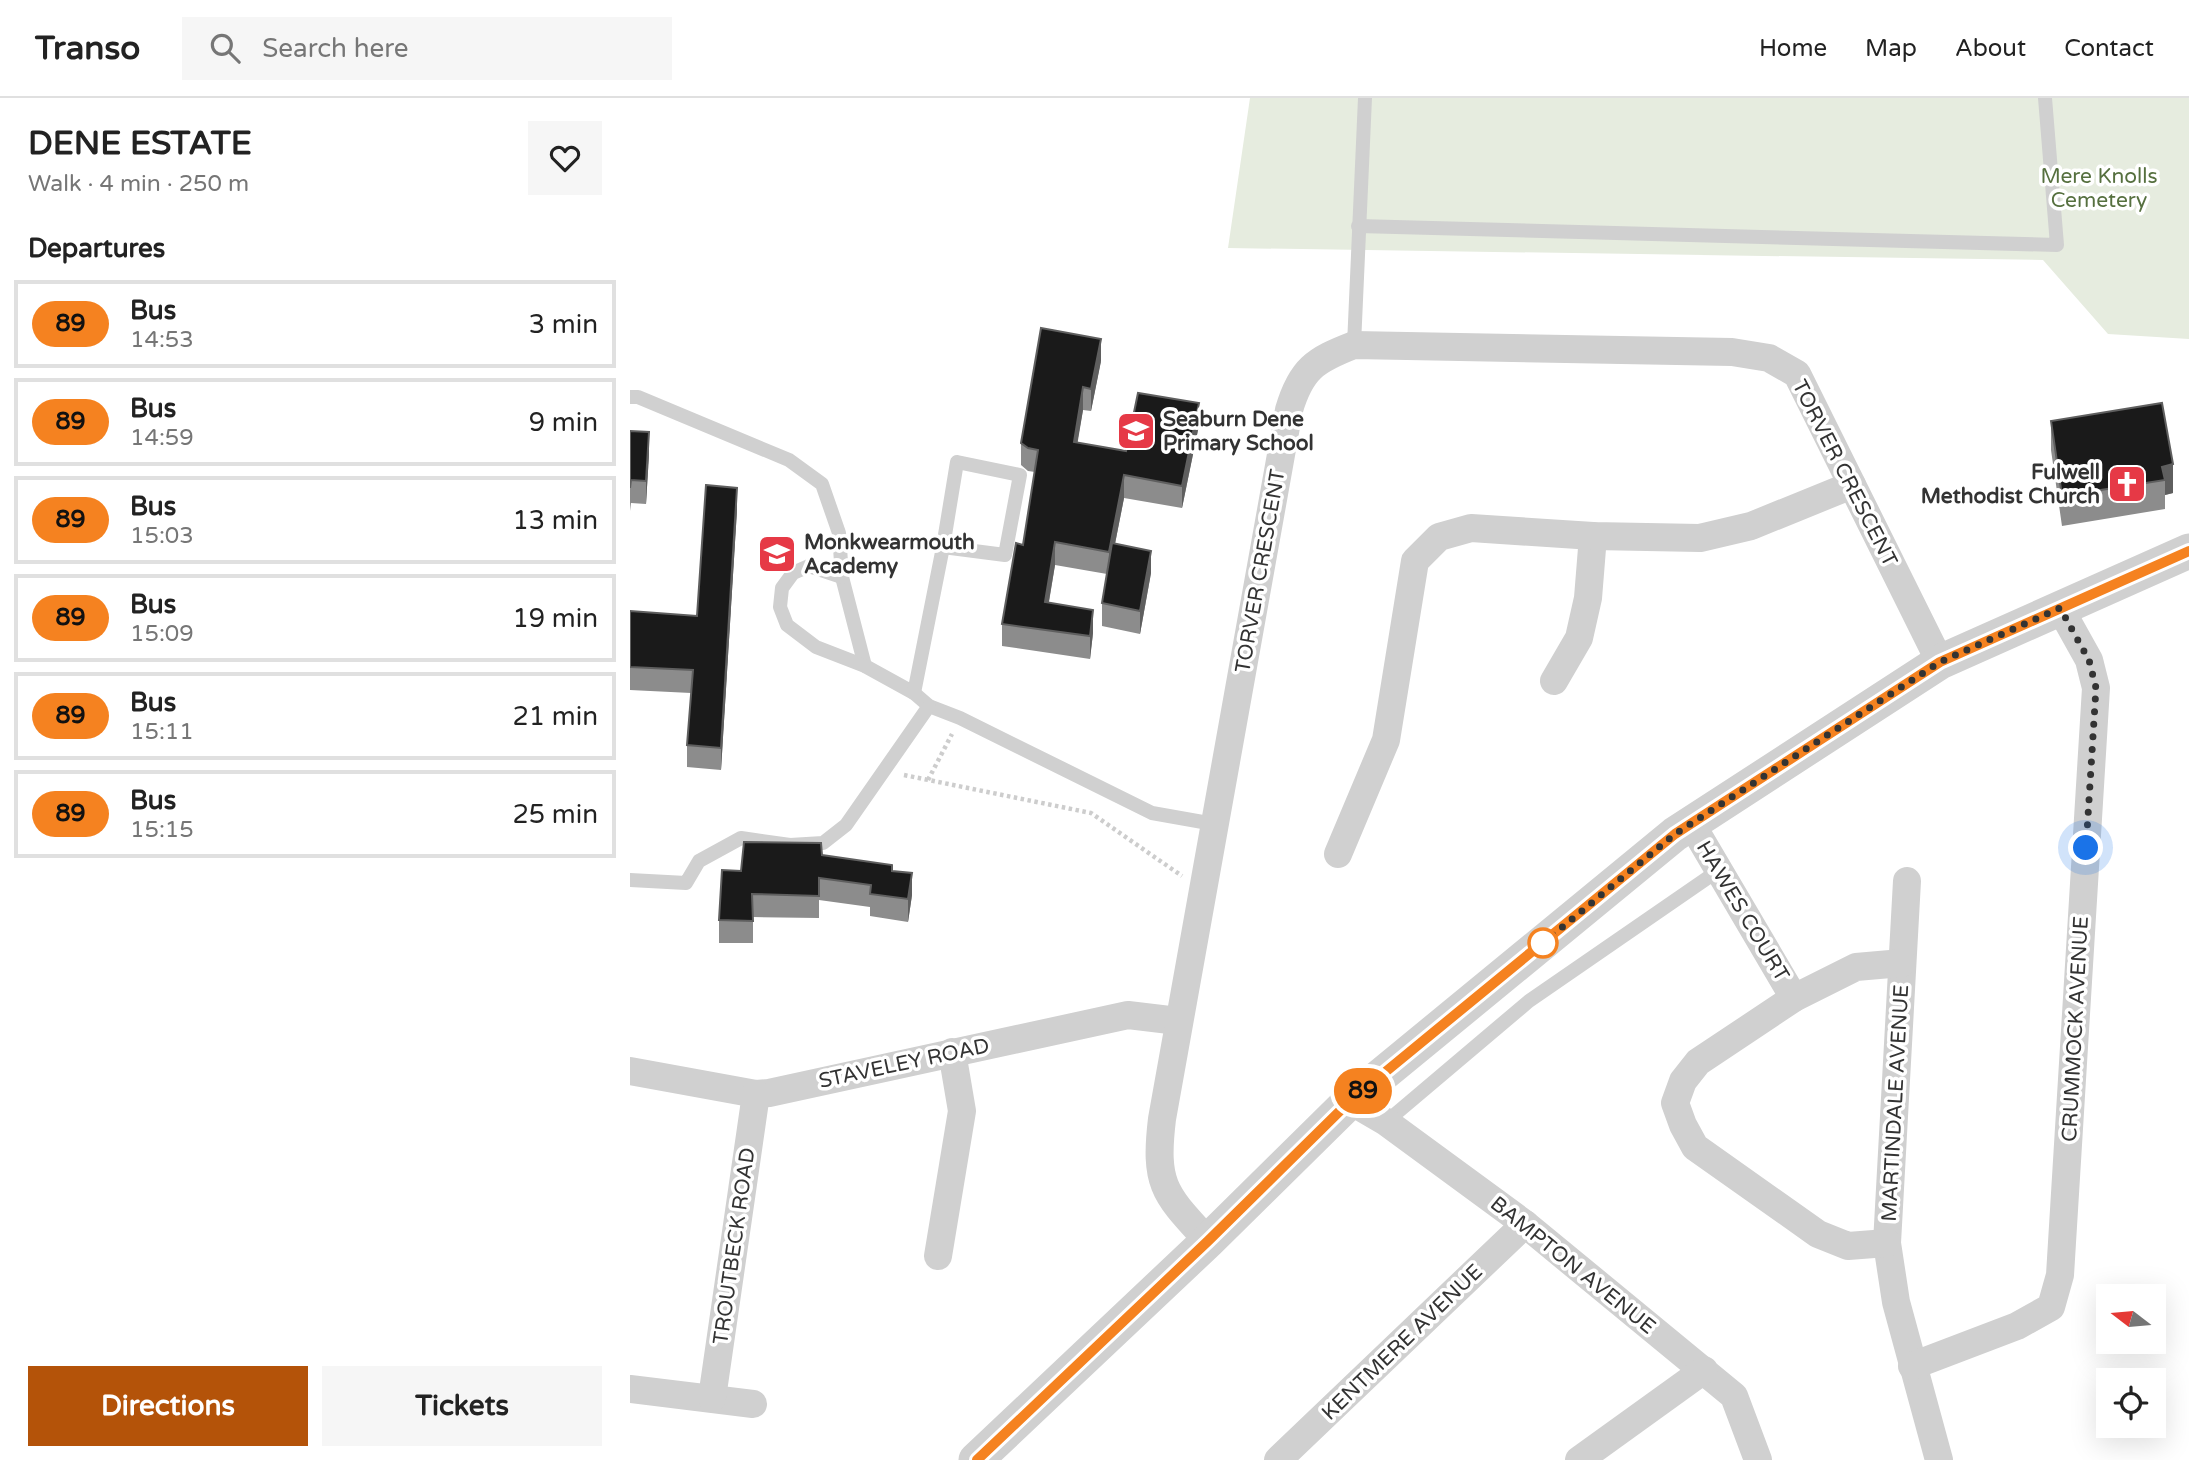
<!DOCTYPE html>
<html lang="en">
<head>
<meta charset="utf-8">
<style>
  :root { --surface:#fff; --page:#f6f6f6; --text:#222; --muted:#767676; --line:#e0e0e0; --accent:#b45309 }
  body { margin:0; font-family:"Varela Round",sans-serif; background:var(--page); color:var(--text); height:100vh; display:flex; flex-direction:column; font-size:26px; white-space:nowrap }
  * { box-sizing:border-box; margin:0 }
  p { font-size:23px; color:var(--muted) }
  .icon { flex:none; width:38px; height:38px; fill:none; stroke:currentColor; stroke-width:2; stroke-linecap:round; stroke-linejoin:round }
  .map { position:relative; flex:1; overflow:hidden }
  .panel { display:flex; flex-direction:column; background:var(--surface); width:630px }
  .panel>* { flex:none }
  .badge { padding:0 14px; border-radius:23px; font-size:24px; line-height:46px }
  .needle { width:46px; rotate:286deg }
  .buttons { position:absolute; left:1466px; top:1186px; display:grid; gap:14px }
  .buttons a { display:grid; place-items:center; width:70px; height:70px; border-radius:0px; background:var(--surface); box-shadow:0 7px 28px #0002; font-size:35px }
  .you { position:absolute; width:35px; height:35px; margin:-18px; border:5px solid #fff; border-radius:50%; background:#1a73e8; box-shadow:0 0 0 10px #1a73e833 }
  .map>.badge { position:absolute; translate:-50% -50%; box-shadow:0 0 0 4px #fff }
  h2 { padding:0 28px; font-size:26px; line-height:63px }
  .round { display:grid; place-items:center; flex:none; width:74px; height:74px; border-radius:0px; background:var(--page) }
  .head { display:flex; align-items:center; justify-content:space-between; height:119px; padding:0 28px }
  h1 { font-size:33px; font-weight:700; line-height:52px }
  .primary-button { display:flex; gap:14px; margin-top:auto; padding:14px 28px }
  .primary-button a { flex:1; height:80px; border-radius:0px; background:var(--accent); color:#fff; font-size:28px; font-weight:700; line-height:80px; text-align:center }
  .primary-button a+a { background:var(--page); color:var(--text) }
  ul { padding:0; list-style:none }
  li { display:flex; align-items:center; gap:21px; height:88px; margin:0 14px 10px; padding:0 14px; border:4px solid var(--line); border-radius:0px }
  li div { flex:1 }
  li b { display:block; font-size:26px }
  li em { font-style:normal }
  li .badge { min-width:77px; font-weight:700; text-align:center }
  header { display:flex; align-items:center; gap:42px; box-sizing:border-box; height:98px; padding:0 35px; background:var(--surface); border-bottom:2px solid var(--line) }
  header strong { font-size:33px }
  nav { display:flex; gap:38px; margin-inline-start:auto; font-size:24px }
  .search { width:490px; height:63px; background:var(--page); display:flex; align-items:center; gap:18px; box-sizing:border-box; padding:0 24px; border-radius:0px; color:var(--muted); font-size:26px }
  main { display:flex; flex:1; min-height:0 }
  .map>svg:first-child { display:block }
  .green { fill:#e6ecdf }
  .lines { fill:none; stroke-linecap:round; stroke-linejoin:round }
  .path { stroke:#cdcdcd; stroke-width:4.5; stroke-dasharray:3.5 3.5; stroke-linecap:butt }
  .service { stroke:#d0d0d0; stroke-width:14 }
  .minor { stroke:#d0d0d0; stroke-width:28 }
  .tertiary { stroke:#d0d0d0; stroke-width:35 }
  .wall { fill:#8c8c8c }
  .shaded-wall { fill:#5f5f5f }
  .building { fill:#1a1a1a; stroke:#5f5f5f; stroke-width:2 }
  .line-casing { stroke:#fff; stroke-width:16 }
  .line { stroke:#f58220; stroke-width:10 }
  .walk { stroke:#333; stroke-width:7; stroke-dasharray:0 12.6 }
  .stop-dot { fill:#fff; stroke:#f58220; stroke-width:3.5 }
  .labels { text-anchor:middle; stroke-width:7; stroke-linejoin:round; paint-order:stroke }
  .park-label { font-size:21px; fill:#56703f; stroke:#fff }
  .poi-label { font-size:21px; font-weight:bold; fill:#333; stroke:#fff; text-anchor:start }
  .street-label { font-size:21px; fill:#333; stroke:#fff }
</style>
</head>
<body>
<header>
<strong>Transo</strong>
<div class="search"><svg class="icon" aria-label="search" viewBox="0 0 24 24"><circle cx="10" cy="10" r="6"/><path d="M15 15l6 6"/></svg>Search here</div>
<nav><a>Home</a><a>Map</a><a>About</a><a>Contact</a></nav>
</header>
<main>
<section class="panel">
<div class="head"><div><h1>DENE ESTATE</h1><p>Walk · 4 min · 250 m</p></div><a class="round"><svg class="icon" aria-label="heart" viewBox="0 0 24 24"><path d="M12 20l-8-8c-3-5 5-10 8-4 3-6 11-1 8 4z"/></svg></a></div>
<h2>Departures</h2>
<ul>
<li><span class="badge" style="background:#f58220;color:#111">89</span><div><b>Bus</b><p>14:53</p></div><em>3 min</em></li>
<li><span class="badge" style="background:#f58220;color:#111">89</span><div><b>Bus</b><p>14:59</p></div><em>9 min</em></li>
<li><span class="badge" style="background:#f58220;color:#111">89</span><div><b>Bus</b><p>15:03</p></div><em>13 min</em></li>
<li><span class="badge" style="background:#f58220;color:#111">89</span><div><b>Bus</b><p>15:09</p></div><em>19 min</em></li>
<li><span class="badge" style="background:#f58220;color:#111">89</span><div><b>Bus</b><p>15:11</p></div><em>21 min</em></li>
<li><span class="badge" style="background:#f58220;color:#111">89</span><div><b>Bus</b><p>15:15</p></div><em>25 min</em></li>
</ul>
<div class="primary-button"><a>Directions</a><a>Tickets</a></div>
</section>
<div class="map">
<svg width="1559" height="1362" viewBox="0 0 1559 1362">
  <rect width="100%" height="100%" fill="#fff"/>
  <path class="green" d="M620,0H1559V241L1478,236L1413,162L598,150Z"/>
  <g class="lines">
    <g class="path">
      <path d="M274,677L461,715L552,778"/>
      <path d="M298,682L322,636"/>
    </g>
    <g class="service">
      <path d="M728,128L1427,147L1415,0"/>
      <path d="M724,247L735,0"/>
      <path d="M0,299H8L159,362L192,386L209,435L212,479L235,568"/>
      <path d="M212,479L179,468L163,475L152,490L150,509L157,527L186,549L235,568L284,595L299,608L330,620L522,715L584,726"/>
      <path d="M284,595L313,449L327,364L390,377L375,457L313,449"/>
      <path d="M0,782L56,785L69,763L111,740L160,747L193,745L216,727L299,608"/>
      <path d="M756,1024L899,903L1089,772"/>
    </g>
    <g class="minor">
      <path d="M924,583L949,540L958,500L963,438"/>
      <path d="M1061,725L1164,900"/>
      <path d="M708,756L756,642L785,463L809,439L841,430L963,438L1070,440L1121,428L1222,387"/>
      <path d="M1277,783L1257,1145L1266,1204L1309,1362"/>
      <path d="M0,973L126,996L139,995L498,917L548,923"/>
      <path d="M720,1003L756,1024L895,1126L1104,1298L1128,1362"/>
      <path d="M578,1143C535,1096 524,1088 532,1021L659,312C671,271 685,262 724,247L1102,254L1139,260L1167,276L1310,564"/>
      <path d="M1257,1145L1218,1148L1188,1136L1065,1049L1053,1027L1045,1005L1053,983L1068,964L1164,900L1226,869L1272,865"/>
      <path d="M308,1158L332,1013L322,954"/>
      <path d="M1282,1268L1387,1228L1421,1209L1430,1177L1466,590L1459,562L1430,510"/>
      <path d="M0,1291L123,1306"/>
      <path d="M82,1300L126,996"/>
      <path d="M648,1362L895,1126"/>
      <path d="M949,1362L1074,1272"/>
    </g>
    <path class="tertiary" d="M346,1362L578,1143L720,1003L1045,736L1310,564L1559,453"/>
  </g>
  <g class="wall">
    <path d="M471,263L461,313L453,312L447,345L496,353L569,327L552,410L494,400L485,446L521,475L510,536L472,528V505L477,476L425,467L419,504L463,535L460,561L372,548V526L393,447L405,374L398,373L391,367V345Z"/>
    <path d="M1532,305L1543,395L1535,397V411L1432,428L1421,352V323Z"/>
    <path d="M0,333L19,356L16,406L1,405L0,413Z"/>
    <path d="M107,412L91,672L57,669V647L61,595L0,592V513L67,518Z"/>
    <path d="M192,757L262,773L282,797L278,824L240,818V809L189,802V820L123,819V845H89V822L111,773Z"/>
  </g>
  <g class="shaded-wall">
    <path d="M471,241V263L461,313V291Z"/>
    <path d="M453,289V312L444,366V344Z"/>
    <path d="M569,305V327L552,410V388Z"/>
    <path d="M19,334V356L16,406V383Z"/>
    <path d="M1543,366V395L1535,397V382L1532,369Z"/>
    <path d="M494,377V400L479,476V454Z"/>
    <path d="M107,390V412L91,672V650Z"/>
    <path d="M425,444V467L415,526V504Z"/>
    <path d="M521,453V475L510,536V513Z"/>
    <path d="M463,512V535L460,561V538Z"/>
    <path d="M282,775V797L278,824V801Z"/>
  </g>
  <g class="building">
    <path d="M411,230L471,241L461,291L453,289L444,344L496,353L508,295L569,305L552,388L494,377L479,454L425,444L415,504L463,512L460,538L372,526L386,445L393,447L408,352L398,350L391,345Z"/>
    <path d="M1532,305L1543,366L1532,369L1535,382L1432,398L1421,323Z"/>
    <path d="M0,333L19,334L16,383L1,382L0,390Z"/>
    <path d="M76,387L107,390L91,650L57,647L63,572L0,569V513L67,518Z"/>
    <path d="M482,445L521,453L510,513L472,505Z"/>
    <path d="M114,744L191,745L192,757L262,767V773L282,775L278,801L240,796L241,787L189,780V798L122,796L123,823L89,822L92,772L111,773Z"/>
  </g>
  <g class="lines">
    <defs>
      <path id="line" d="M347,1362L578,1143L720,1003L1045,736L1310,564L1559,453"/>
    </defs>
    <use href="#line" class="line-casing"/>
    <use href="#line" class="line"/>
    <path class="walk" d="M913,845L1045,736L1310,564L1430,510L1459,562L1466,590L1456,750"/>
  </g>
  <defs>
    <symbol id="school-square" viewBox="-11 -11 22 22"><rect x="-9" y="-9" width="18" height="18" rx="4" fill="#e63946" stroke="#fff"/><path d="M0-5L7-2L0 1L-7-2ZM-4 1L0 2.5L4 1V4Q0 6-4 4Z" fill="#fff"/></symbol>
    <symbol id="church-square" viewBox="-11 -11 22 22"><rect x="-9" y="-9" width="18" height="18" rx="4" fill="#e63946" stroke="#fff"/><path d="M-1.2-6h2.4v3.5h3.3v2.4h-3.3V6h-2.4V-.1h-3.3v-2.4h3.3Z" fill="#fff"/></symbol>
  </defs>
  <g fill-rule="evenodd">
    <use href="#school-square" x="484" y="311" width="44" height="44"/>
    <use href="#church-square" x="1475" y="364" width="44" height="44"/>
    <use href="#school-square" x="125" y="434" width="44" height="44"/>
  </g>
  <circle class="stop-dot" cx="913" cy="845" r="14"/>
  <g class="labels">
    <g class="park-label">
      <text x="1469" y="85">Mere Knolls<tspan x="1469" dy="24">Cemetery</tspan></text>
    </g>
    <g class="poi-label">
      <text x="533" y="328">Seaburn Dene<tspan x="533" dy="24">Primary School</tspan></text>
      <text x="1470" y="381" text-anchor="end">Fulwell<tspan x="1470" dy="24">Methodist Church</tspan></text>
      <text x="174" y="451">Monkwearmouth<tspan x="174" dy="24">Academy</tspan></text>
    </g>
    <g class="street-label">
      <text transform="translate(1215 375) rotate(63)" y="7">TORVER CRESCENT</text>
      <text transform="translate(630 473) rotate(-80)" y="7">TORVER CRESCENT</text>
      <text transform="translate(1113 813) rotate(59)" y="7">HAWES COURT</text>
      <text transform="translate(1445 931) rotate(-87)" y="7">CRUMMOCK AVENUE</text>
      <text transform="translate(274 965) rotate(-12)" y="7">STAVELEY ROAD</text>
      <text transform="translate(1265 1005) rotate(-87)" y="7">MARTINDALE AVENUE</text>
      <text transform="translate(104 1148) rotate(-82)" y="7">TROUTBECK ROAD</text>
      <text transform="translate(943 1167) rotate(39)" y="7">BAMPTON AVENUE</text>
      <text transform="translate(772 1244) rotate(-44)" y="7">KENTMERE AVENUE</text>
    </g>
  </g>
</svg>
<div class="buttons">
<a><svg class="needle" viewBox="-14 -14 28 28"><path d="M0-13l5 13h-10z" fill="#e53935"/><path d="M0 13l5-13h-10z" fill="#767676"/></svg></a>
<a><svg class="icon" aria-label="locate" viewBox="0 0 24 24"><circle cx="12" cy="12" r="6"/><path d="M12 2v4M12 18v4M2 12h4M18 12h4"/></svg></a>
</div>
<div class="you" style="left:1456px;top:750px"></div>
<b class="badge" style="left:733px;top:993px;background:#f58220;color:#111">89</b>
</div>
</main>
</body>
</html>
